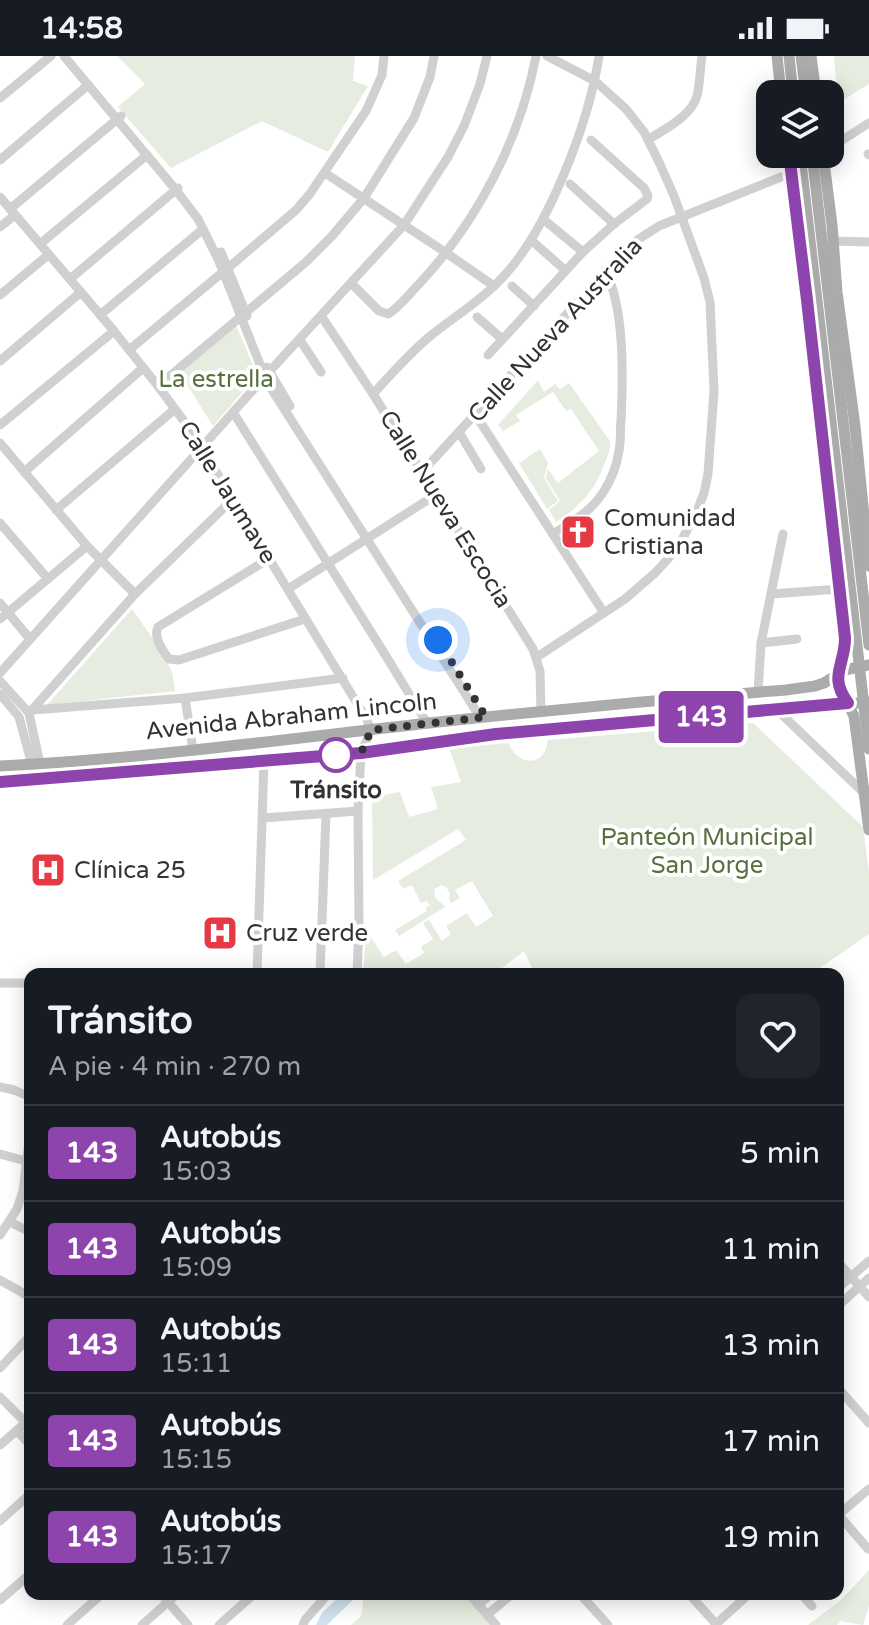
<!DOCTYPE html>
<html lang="es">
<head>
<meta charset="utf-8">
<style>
  :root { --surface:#171b24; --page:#20242c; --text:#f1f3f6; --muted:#9ea1a6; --line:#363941 }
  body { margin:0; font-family:"Varela Round",sans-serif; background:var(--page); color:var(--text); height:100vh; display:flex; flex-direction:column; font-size:30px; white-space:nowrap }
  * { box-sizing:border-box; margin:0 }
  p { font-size:26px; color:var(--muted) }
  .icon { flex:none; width:44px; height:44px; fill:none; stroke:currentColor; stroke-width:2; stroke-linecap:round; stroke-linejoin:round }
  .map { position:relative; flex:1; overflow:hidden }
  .drawer { position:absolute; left:24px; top:912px; width:820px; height:632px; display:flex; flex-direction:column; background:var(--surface); border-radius:16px; box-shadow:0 4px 20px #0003 }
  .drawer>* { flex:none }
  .badge { padding:0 16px; border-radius:6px; font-size:28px; line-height:52px }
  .tools { position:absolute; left:756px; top:24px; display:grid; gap:16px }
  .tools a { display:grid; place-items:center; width:88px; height:88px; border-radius:16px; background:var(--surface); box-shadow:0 4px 20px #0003; font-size:40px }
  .you { position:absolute; width:40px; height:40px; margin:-20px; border:6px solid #fff; border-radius:50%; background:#1a73e8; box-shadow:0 0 0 12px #1a73e833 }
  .map>.badge { position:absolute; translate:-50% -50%; box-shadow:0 0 0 4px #fff }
  .round { display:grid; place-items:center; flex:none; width:84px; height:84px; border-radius:16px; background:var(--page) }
  .head { display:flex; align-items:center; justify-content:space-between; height:136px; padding:0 24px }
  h1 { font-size:38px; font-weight:700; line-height:60px }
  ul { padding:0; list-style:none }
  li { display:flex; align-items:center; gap:24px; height:96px; padding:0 24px; border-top:2px solid var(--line) }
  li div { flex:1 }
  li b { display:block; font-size:30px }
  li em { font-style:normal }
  li .badge { min-width:88px; font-weight:700; text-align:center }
  .status { display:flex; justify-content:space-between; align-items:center; height:56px; padding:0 40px; background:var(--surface); direction:ltr }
  .status svg { height:22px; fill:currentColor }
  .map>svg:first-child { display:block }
  .green { fill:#e6ecdf }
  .water { fill:#cfe2ee }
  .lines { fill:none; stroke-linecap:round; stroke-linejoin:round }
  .minor { stroke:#d0d0d0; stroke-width:9 }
  .major { stroke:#ababab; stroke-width:11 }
  .line-casing { stroke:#fff; stroke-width:18 }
  .line { stroke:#8e44ad; stroke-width:12 }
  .walk { stroke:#333; stroke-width:8; stroke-dasharray:0 14.4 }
  .stop-dot { fill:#fff; stroke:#8e44ad; stroke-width:4 }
  .labels { text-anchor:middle; stroke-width:8; stroke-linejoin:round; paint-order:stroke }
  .street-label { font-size:24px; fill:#333; stroke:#fff }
  .park-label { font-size:24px; fill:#56703f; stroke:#fff }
  .poi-label { font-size:24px; fill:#333; stroke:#fff; text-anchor:start }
  .stop-label { font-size:24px; font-weight:bold; fill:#333; stroke:#fff }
</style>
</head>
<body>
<div class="status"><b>14:58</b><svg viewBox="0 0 49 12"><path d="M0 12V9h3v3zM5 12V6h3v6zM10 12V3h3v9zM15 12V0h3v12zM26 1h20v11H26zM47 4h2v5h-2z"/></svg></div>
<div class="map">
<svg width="869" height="1569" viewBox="0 0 869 1569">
  <rect width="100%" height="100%" fill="#fff"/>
  <g class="green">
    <path d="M117,0H355L353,25L368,30L328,96L262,65L171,112L118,51L145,28Z"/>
    <path d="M834,0H869V28L838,47Z"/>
    <path d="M236,269L257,319L213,370L180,317Z"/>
    <path d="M538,324L544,336L555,328L560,333L569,327L610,385C611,394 607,402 603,411C594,436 579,451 556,466L549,454L560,445L546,422L548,413L558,427L599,395L571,353L566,355L553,336L516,359L520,365L503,375L498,369Z"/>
    <path d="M540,393L548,407L544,422L558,445L547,453L519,407Z"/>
    <path d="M132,553L162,596L172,616L175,635L47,649Z"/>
    <path d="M753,667L863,771L869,816V878L811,918H535L524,895L494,918H363L366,874L384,901L396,894L406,908L424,897L421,891L433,883L423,867L429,864L442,885L451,878L446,870L467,857L476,871L493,860L472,825L455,834L460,842L451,847L449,842L450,837L446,831L441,829L435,833C432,844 440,844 445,851L399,880L395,874L427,855L425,852L430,849L427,845L421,847L412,829L403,833L398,825L466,784L458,773L373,824L372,741L400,736L409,761L438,753L431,731L461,726L449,692L509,687C513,702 533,713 544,697C546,694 547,688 548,684Z"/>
    <path d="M869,1514V1550L863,1569L840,1565L837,1569H808L842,1543Z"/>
    <path d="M364,1538H466L492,1567L489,1569H351L361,1560Z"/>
  </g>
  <path class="water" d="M342,1538H359L327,1569H316L322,1557Z"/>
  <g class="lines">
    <g class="minor">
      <path d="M64,0L176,134L198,163L218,203L267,326L480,661"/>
      <path d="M0,42L51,0"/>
      <path d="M648,84C664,73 691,61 697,40C700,28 700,13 702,0"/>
      <path d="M830,92L869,67"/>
      <path d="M868,98L869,99"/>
      <path d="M0,104L88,29"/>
      <path d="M325,117L445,196L494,230"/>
      <path d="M570,128L614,168"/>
      <path d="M0,141L114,275L158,330L192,376L366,662L371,674L361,697L358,755L359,870L357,918"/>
      <path d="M10,153L121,60"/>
      <path d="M543,163L583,196"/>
      <path d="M0,171L15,159"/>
      <path d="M531,184L565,214"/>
      <path d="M833,185L869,186"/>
      <path d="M40,188L147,99"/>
      <path d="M221,196L247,260"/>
      <path d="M228,212L296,154L309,139L366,55L382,19L384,0"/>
      <path d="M70,223L178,132"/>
      <path d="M352,228L379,255L388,258C400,251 409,238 419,228C477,166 520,84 536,0"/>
      <path d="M512,230L534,250"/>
      <path d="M0,239L48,199"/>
      <path d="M100,259L203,173"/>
      <path d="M322,261L373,338L533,593L540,615L541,655"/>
      <path d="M477,261L502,283"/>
      <path d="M300,284L321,316"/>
      <path d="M129,294L223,216"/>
      <path d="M488,299L583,196L614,168L647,143L648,140L644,132L591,84"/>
      <path d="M0,305L81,236"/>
      <path d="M267,311L290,350"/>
      <path d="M158,330L306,206L332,180L364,142L414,62L430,21L434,0"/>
      <path d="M373,338C391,318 409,298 429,281C453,261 480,246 501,223C548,175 589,66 599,0"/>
      <path d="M233,356L381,592L427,667"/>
      <path d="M475,358L604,557"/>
      <path d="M0,369L114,275"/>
      <path d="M459,376L481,413"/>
      <path d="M0,387L87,490L135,538"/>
      <path d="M24,416L143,312"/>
      <path d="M422,416L631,188L659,170L791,117"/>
      <path d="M56,454L175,353"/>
      <path d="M0,467L48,523"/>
      <path d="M553,478C572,466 592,455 604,435C611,424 617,408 619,395C621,386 620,375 621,365C623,323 625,251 605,214"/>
      <path d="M270,502L158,571C153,581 162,594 169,603L179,604L305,563"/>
      <path d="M288,533L437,438"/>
      <path d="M771,538L839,533"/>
      <path d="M0,547L30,583"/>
      <path d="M0,563L87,490"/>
      <path d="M761,587L797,583"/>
      <path d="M537,601L625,543L655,517L676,494L695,460L704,437L708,418L714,335L710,246L704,222L674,140L659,106L644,76L626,53L595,25L547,0"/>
      <path d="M0,617L269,316L404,169L448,101L464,70L480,28L487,0"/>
      <path d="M0,625L29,657L40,708"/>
      <path d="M758,636L761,587L783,478"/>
      <path d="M0,638L19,661L32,709"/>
      <path d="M185,642L193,694"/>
      <path d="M33,654L185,642L343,622"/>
      <path d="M777,654L864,737"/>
      <path d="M31,655L135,538L233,443"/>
      <path d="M263,762L358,755"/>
      <path d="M257,918L264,704"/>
      <path d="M320,918L326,758"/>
      <path d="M0,927H30"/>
      <path d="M0,1031L14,1034L30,1041"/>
      <path d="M0,1098L30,1106"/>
      <path d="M10,1166L30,1176"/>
      <path d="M0,1179L17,1153L23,1135L30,1077"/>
      <path d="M838,1206L869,1241"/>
      <path d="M0,1224L30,1241"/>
      <path d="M838,1232L869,1205"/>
      <path d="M838,1250L869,1222"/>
      <path d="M0,1312L30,1280"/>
      <path d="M838,1332L869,1367"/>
      <path d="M0,1341L26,1367"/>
      <path d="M17,1375L30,1389"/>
      <path d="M0,1389L30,1363"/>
      <path d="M838,1458L868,1493"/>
      <path d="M838,1459L869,1433"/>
      <path d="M0,1465L30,1438"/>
      <path d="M161,1538L188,1569"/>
      <path d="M469,1538L496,1569"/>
      <path d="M580,1538L608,1569"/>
      <path d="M689,1538L717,1569"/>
      <path d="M801,1538L812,1550"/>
      <path d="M0,1544L30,1518"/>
      <path d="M478,1549L491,1538"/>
      <path d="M487,1559L512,1538"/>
      <path d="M67,1569L102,1538"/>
      <path d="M142,1569L177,1538"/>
      <path d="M219,1569L254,1538"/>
      <path d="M303,1569L305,1564L328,1538"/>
      <path d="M715,1569L749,1538"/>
    </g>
    <g class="major">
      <path d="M777,0L781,38"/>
      <path d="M789,0L793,38"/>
      <path d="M801,0L806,38"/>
      <path d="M811,0L816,38"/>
      <path d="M789,98L807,244L845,582L843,597L837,617L838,629L854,660L869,774"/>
      <path d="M800,98L869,693"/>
      <path d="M812,98L869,589"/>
      <path d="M823,98L832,169L837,236L855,370L869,510"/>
      <path d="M0,710C143,703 286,683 429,667C548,654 667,643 786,634L815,630L824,627L845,614L869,609"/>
      <path d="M0,726L361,697L496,678L869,646"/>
    </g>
  </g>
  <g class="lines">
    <defs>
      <path id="line" d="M0,726L361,697L496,678L848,647C828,620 845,610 845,582L807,244L789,98"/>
    </defs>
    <use href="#line" class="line-casing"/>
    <use href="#line" class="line"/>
    <path class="walk" d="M336,699L361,697L371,674L486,661L438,584"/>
  </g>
  <defs>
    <symbol id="church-square" viewBox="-11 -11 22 22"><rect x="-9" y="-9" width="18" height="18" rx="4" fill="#e63946" stroke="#fff"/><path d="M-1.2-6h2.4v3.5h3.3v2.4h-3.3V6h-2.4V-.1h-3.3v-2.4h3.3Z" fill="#fff"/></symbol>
    <symbol id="hospital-square" viewBox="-11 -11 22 22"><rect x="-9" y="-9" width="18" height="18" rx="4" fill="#e63946" stroke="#fff"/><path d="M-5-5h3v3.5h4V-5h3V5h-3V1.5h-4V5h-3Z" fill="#fff"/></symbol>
  </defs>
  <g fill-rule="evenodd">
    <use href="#church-square" x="558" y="456" width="40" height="40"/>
    <use href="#hospital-square" x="28" y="794" width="40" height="40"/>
    <use href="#hospital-square" x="200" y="857" width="40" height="40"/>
  </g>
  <circle class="stop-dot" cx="336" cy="699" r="16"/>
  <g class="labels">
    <g class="street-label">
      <text transform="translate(555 274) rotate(-47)" y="8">Calle Nueva Australia</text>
      <text transform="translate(228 436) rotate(58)" y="8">Calle Jaumave</text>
      <text transform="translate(446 453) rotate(58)" y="8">Calle Nueva Escocia</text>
      <text transform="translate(291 660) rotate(-6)" y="8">Avenida Abraham Lincoln</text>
    </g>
    <g class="park-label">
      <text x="216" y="331">La estrella</text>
      <text x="707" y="789">Panteón Municipal<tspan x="707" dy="28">San Jorge</tspan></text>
    </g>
    <g class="poi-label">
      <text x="604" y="470">Comunidad<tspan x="604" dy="28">Cristiana</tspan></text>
      <text x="74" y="822">Clínica 25</text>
      <text x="246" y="885">Cruz verde</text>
    </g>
    <g class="stop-label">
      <text x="336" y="742">Tránsito</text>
    </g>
  </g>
</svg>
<div class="tools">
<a><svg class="icon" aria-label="layers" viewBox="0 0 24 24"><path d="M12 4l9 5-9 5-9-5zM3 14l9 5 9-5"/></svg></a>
</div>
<div class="you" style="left:438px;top:584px"></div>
<b class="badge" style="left:701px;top:661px;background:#8e44ad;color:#fff">143</b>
<section class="drawer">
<div class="head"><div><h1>Tránsito</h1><p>A pie · 4 min · 270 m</p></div><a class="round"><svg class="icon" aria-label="heart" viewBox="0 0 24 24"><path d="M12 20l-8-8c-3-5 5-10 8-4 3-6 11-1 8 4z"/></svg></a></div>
<ul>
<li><span class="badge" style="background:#8e44ad;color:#fff">143</span><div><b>Autobús</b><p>15:03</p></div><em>5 min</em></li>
<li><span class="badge" style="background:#8e44ad;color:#fff">143</span><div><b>Autobús</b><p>15:09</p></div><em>11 min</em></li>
<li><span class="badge" style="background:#8e44ad;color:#fff">143</span><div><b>Autobús</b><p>15:11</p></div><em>13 min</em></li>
<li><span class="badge" style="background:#8e44ad;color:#fff">143</span><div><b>Autobús</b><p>15:15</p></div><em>17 min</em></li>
<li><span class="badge" style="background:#8e44ad;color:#fff">143</span><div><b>Autobús</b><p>15:17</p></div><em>19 min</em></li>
</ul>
</section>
</div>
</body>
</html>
